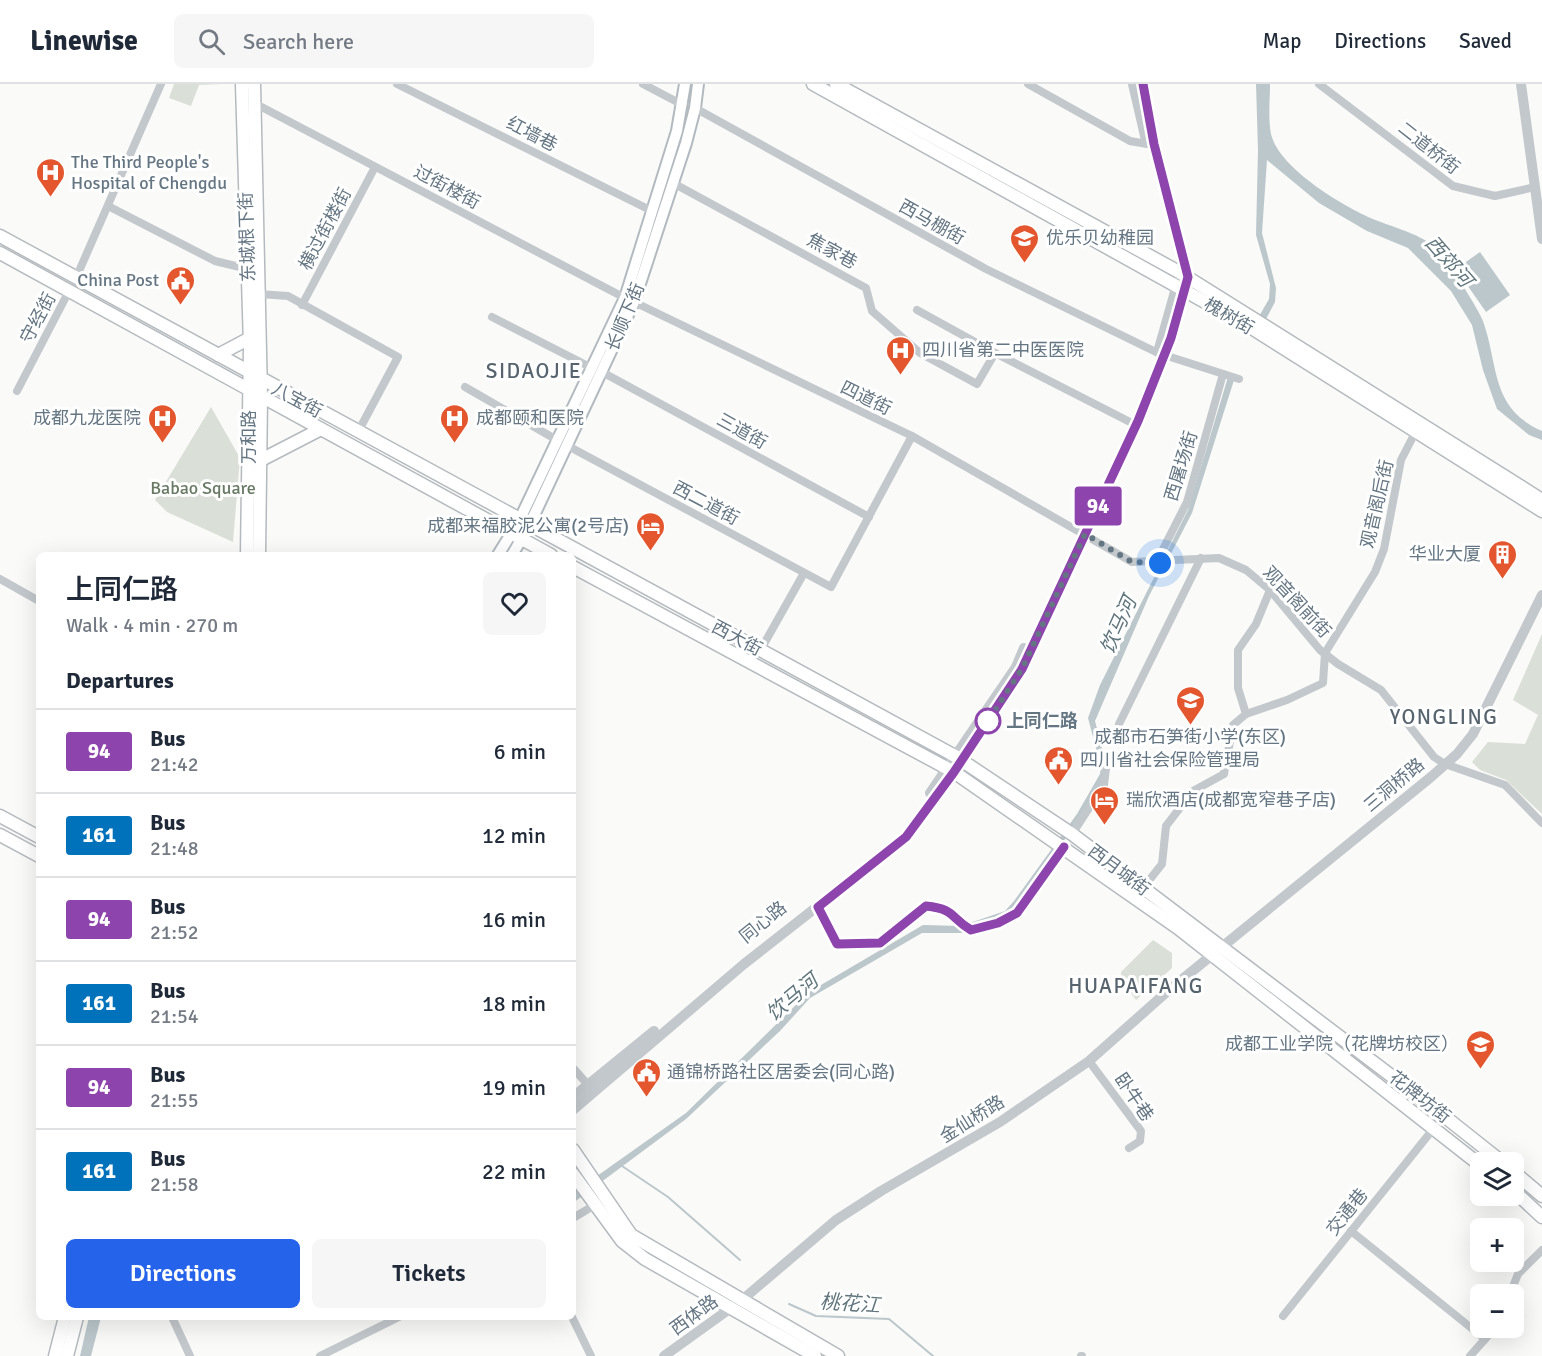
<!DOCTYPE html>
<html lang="en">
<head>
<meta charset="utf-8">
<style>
  :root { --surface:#fff; --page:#f6f6f7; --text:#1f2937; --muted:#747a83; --line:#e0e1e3; --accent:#2563eb }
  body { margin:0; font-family:Signika,"Noto Sans SC",sans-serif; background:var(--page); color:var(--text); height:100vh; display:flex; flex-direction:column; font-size:22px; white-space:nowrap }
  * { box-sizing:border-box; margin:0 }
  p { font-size:20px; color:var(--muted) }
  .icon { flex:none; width:33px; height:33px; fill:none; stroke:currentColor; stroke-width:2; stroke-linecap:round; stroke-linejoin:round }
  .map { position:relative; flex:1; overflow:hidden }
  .sheet { position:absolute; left:36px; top:468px; width:540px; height:768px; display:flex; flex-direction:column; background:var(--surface); border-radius:9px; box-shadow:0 6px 24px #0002 }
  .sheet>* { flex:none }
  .badge { padding:0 12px; border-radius:4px; font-size:21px; line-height:39px }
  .tools { position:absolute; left:1470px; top:1068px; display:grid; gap:12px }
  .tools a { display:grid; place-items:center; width:54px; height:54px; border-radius:9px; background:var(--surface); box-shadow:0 6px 24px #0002; font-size:30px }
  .you { position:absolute; width:30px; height:30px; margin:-15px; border:4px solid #fff; border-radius:50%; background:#1a73e8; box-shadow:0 0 0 9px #1a73e833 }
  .map>.badge { position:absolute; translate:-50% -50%; box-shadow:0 0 0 3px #fff }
  h2 { padding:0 30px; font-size:22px; line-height:54px }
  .round { display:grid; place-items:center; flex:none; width:63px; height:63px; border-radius:9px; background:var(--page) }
  .headline { display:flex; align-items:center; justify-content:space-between; height:102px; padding:0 30px }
  h1 { font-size:28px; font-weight:600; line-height:45px }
  .primary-button { display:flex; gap:12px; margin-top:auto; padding:12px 30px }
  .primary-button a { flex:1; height:69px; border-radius:9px; background:var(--accent); color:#fff; font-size:24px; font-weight:600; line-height:69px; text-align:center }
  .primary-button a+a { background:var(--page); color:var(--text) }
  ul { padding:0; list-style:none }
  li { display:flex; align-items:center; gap:18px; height:84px; padding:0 30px; border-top:2px solid var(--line) }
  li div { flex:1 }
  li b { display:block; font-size:22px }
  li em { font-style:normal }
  li .badge { min-width:66px; font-weight:700; text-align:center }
  header { display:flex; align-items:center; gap:36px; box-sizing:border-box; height:84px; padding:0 30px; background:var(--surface); border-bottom:2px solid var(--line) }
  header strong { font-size:28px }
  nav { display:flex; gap:33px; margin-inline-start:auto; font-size:21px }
  .search { width:420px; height:54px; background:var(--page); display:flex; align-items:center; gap:15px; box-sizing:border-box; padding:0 21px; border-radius:9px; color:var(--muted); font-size:22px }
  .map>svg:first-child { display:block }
  .green { fill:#dadfd7 }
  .water { fill:#bbc7cb }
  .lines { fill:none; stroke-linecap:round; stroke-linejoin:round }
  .stream { stroke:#bbc7cb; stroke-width:2 }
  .secondary-casing { stroke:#b3babf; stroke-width:14 }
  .primary-casing { stroke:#b5babe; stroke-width:15 }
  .minor { stroke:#c3c8cc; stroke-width:8 }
  .tertiary { stroke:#c3c8cc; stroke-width:10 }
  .secondary { stroke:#fff; stroke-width:10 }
  .primary { stroke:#fff; stroke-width:12 }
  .line-casing { stroke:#fff; stroke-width:14 }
  .line { stroke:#8e44ad; stroke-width:9 }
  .walk { stroke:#657683; stroke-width:6; stroke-dasharray:0 10.8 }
  .stop-dot { fill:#fff; stroke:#8e44ad; stroke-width:3 }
  .labels { text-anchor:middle; stroke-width:6; stroke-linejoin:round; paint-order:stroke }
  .street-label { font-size:18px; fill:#657683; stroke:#fff }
  .poi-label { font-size:18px; fill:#657683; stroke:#fff; text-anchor:start }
  .park-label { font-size:18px; fill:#687a64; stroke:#fff }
  .stop-label { font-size:18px; font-weight:bold; fill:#657683; stroke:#fff; text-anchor:start }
  .water-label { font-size:20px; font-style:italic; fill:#60757c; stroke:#fff }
  .quarter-label { font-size:21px; letter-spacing:1.5px; fill:#57646e; stroke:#fff }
</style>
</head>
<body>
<header>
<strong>Linewise</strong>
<div class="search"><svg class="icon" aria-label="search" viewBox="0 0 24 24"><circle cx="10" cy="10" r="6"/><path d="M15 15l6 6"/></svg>Search here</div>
<nav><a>Map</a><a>Directions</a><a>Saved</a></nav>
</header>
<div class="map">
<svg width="1542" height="1272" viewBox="0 0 1542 1272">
  <rect width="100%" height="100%" fill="#fafaf8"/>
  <g class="green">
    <path d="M174,0H222L199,1L191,22L169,14Z"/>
    <path d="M211,323L240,374L233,458L167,428L155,416Z"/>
    <path d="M1542,550V730L1506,696L1480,686L1472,678L1488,658L1525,660L1538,631L1513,616Z"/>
    <path d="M1153,856L1172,869V884L1136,916L1121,895V888Z"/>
  </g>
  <g class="water">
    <path d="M1256,0H1270C1270,16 1268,34 1271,50C1279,85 1347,125 1378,137C1396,144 1422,151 1436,164C1446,174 1478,224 1483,237C1499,282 1490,324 1542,347V356L1529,351L1497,325L1483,286L1472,241L1451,207L1408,164L1367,147L1319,119L1267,76L1262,149L1276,204L1275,218L1265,237L1258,234L1269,215L1270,200L1256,151L1258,66Z"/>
    <path d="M1480,168L1510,211L1486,228L1456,185Z"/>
    <path d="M1228,293L1234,296L1192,429L1149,512L1095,637L1104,671V697L1026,813L1011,829L961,849H922L810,914L780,947L686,1035L573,1119V1109L686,1029L809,908L923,841L961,842L1005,827L1014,817L1077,730L1100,690L1101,683L1088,634L1100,601L1188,426Z"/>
    <path d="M89,1233H101L91,1272H80Z"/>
  </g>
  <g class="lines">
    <g class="stream">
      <path d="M622,1082L668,1113L740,1176"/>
      <path d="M789,1220L816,1232L889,1235L933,1272"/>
    </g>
    <defs>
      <g id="secondary">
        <path d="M498,471L519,437L625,214L677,47L685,0"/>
        <path d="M512,471L529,442L634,218L686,59L695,24L698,0"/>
      </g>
      <g id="primary">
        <path d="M242,0L250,261L247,471"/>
        <path d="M254,0L261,313L259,471"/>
        <path d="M813,0L1250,243L1542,427"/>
        <path d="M836,0L1179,188L1542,416"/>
        <path d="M0,152L955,672L1072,750L1439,1028L1502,1078"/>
        <path d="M0,169L551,471"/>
        <path d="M218,271L250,254"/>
        <path d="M261,376L321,345"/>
        <path d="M573,483L954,688L1178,844L1480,1081"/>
        <path d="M0,732L39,753"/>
        <path d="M0,751L39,772"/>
        <path d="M573,1066L631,1151L838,1272"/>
        <path d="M1514,1088L1542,1112"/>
        <path d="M573,1090L622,1157L645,1175L815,1272"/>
        <path d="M1514,1107L1542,1133"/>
        <path d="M55,1272L65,1233"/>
        <path d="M67,1272L77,1233"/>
      </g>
    </defs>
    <use href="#secondary" class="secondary-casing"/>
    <use href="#primary" class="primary-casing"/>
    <g class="minor">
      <path d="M397,0L652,127"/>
      <path d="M643,0L683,21"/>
      <path d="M1028,0L1130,57L1147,60"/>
      <path d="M1319,0L1453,102L1495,112L1535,103"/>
      <path d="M254,19L625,214"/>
      <path d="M695,24L986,185L1158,269L1239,295"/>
      <path d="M673,99L866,204L872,227L920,269L977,300L995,269L1130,338"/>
      <path d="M108,122L215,177L248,185"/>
      <path d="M76,194L161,0"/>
      <path d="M259,210L288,212L398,273L358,348"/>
      <path d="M634,218L912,352L1132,478L1219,474L1246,486L1270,506L1320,566L1338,580L1381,606L1434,673L1445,680L1505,701L1542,739"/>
      <path d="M302,221L375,83"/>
      <path d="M917,226L995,269"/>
      <path d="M492,233L592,284"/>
      <path d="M602,288L869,433"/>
      <path d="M465,303L557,356"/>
      <path d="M17,307L69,207"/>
      <path d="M568,362L831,503L912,352"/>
      <path d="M1156,479L1187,418L1223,290"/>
      <path d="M0,495L39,517"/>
      <path d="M760,567L804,489"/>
      <path d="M1246,630L1287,616L1323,599L1325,569L1375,488L1384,465L1401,376L1417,345"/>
      <path d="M1119,640L1201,474"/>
      <path d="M1072,750L1104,701L1107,676"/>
      <path d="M1143,804L1162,780L1166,742L1193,707L1224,690L1233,641L1246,630L1238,604V566L1256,540L1270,506"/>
      <path d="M817,823L837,860L880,859L926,822C954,825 951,835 971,846L998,839L1017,829L1064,763"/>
      <path d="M1089,977L1141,1047L1140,1057L1129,1064"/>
      <path d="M573,984L590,1003"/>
      <path d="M573,1134L595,1121"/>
      <path d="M1351,1147L1485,1255"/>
      <path d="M1510,1210L1518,1190L1542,1166"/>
      <path d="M1283,1232L1434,1044"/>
      <path d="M172,1233L190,1272"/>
      <path d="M572,1233L591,1272"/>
      <path d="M320,1272L399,1233"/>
      <path d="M1081,1272H1082"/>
      <path d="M1470,1272L1495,1244"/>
    </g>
    <g class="tertiary">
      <path d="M1133,0L1146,56"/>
      <path d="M1521,0L1542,155"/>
      <path d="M1158,268L1178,197"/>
      <path d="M930,709L1016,583L1024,564"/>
      <path d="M573,1013L654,947"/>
      <path d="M573,1026L744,880L906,753L954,688L1022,585L1138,337L1171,254L1188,193L1154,60L1143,0"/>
      <path d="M664,1272L742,1216L836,1136L881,1107L1000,1038L1089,977L1169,906L1431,693L1457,670L1473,650L1542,511"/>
    </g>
    <use href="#secondary" class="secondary"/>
    <use href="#primary" class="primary"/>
  </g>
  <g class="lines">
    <defs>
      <path id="line" d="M1064,763L1017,829L998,839L971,846C950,834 956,825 926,822L880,859L837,860L818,823L906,753L954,688L1022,585L1138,337L1171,254L1188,193L1154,60L1143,0"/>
    </defs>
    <use href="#line" class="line-casing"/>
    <use href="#line" class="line"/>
    <path class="walk" d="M988,637L986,640L1022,585L1085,450L1132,478L1160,479"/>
  </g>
  <defs>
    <symbol id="hospital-pin" viewBox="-11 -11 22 30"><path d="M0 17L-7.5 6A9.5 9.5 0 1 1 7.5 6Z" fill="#e4572e" stroke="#fff"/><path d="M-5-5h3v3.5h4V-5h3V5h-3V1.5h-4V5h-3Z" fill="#fff"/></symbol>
    <symbol id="school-pin" viewBox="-11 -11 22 30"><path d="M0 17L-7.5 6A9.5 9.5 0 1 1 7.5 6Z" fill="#e4572e" stroke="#fff"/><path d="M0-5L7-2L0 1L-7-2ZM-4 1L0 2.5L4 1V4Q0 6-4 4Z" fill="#fff"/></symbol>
    <symbol id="civic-pin" viewBox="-11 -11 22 30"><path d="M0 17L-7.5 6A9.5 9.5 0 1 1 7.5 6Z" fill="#e4572e" stroke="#fff"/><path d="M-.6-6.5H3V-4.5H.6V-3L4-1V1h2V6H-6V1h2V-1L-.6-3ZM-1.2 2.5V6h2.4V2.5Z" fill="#fff"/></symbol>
    <symbol id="hotel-pin" viewBox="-11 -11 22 30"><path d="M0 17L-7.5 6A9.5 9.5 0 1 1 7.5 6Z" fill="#e4572e" stroke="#fff"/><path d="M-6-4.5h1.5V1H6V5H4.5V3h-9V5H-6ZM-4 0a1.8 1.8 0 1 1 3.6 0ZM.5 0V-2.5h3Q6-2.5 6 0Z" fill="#fff"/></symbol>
    <symbol id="building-pin" viewBox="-11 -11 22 30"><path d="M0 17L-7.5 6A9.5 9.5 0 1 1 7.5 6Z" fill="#e4572e" stroke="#fff"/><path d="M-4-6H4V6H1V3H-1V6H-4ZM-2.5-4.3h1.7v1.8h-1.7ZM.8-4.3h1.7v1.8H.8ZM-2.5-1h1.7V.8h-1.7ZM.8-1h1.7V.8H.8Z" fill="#fff"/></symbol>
    <symbol id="university-pin" viewBox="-11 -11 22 30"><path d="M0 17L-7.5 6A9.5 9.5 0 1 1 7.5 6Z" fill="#e4572e" stroke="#fff"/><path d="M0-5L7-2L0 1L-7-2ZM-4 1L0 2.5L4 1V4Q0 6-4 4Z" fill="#fff"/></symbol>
  </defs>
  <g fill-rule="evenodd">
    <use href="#hospital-pin" x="34" y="72" width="33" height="45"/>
    <use href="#school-pin" x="1008" y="138" width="33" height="45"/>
    <use href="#civic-pin" x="164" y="180" width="33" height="45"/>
    <use href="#hospital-pin" x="884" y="250" width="33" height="45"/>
    <use href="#hospital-pin" x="146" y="318" width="33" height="45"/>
    <use href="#hospital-pin" x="438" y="318" width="33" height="45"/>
    <use href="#hotel-pin" x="634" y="426" width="33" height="45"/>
    <use href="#building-pin" x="1486" y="454" width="33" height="45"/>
    <use href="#school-pin" x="1174" y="600" width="33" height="45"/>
    <use href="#civic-pin" x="1042" y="660" width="33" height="45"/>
    <use href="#hotel-pin" x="1088" y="700" width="33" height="45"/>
    <use href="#university-pin" x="1464" y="944" width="33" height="45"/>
    <use href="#civic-pin" x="630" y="972" width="33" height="45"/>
  </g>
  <circle class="stop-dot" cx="988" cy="637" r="12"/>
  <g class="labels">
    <g class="street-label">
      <text transform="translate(532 50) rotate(27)" y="6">红墙巷</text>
      <text transform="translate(1429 64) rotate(38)" y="6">二道桥街</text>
      <text transform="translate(447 103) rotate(28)" y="6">过街楼街</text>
      <text transform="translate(932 138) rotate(29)" y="6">西马棚街</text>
      <text transform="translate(325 145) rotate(-62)" y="6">横过街楼街</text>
      <text transform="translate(247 153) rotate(-92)" y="6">东城根下街</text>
      <text transform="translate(832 167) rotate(29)" y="6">焦家巷</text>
      <text transform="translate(1229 232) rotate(30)" y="6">槐树街</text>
      <text transform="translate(625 233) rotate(-67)" y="6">长顺下街</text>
      <text transform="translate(38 234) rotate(-62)" y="6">守经街</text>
      <text transform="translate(866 314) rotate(26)" y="6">四道街</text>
      <text transform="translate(297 316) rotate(28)" y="6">八宝街</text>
      <text transform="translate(742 347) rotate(29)" y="6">三道街</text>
      <text transform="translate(249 353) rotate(-90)" y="6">万和路</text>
      <text transform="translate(1181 382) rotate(-73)" y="6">西屠场街</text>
      <text transform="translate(706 419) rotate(28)" y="6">西二道街</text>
      <text transform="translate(1377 420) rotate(-77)" y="6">观音阁后街</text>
      <text transform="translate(1297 518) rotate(47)" y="6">观音阁前街</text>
      <text transform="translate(737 554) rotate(28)" y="6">西大街</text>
      <text transform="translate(1394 701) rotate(-40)" y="6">三洞桥路</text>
      <text transform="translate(1119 786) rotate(37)" y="6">西月城街</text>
      <text transform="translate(763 838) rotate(-39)" y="6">同心路</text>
      <text transform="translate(1134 1013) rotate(56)" y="6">卧牛巷</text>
      <text transform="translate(1420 1013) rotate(38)" y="6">花牌坊街</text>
      <text transform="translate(972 1035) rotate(-32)" y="6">金仙桥路</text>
      <text transform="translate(1347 1128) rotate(-51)" y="6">交通巷</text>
      <text transform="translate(694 1231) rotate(-36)" y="6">西体路</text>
    </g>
    <g class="poi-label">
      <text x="71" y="84">The Third People's<tspan x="71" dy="21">Hospital of Chengdu</tspan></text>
      <text x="1046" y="160">优乐贝幼稚园</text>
      <text x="159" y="202" text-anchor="end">China Post</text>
      <text x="922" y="272">四川省第二中医医院</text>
      <text x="141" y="340" text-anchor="end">成都九龙医院</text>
      <text x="476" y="340">成都颐和医院</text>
      <text x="629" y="448" text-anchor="end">成都来福胶泥公寓(2号店)</text>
      <text x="1481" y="476" text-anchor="end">华业大厦</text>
      <text x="1190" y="659" text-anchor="middle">成都市石笋街小学(东区)</text>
      <text x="1080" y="682">四川省社会保险管理局</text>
      <text x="1126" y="722">瑞欣酒店(成都宽窄巷子店)</text>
      <text x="1459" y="966" text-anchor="end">成都工业学院（花牌坊校区）</text>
      <text x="667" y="994">通锦桥路社区居委会(同心路)</text>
    </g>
    <g class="park-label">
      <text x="203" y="410">Babao Square</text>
    </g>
    <g class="stop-label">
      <text x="1006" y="643">上同仁路</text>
    </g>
    <g class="water-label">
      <text transform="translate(1449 177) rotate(49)" y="7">西郊河</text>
      <text transform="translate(1118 541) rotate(-66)" y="7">饮马河</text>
      <text transform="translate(792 913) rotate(-40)" y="7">饮马河</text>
      <text transform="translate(850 1219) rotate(4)" y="7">桃花江</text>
    </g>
    <g class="quarter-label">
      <text x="534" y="294">SIDAOJIE</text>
      <text x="1444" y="640">YONGLING</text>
      <text x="1136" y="909">HUAPAIFANG</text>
    </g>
  </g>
</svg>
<div class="tools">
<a><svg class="icon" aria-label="layers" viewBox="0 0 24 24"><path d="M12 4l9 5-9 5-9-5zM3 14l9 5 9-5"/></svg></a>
<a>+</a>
<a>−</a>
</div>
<div class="you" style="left:1160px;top:479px"></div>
<b class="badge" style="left:1098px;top:422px;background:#8e44ad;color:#fff">94</b>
<section class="sheet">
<div class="headline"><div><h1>上同仁路</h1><p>Walk · 4 min · 270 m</p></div><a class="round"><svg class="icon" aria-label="heart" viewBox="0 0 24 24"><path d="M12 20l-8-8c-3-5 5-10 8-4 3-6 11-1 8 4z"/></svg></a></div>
<h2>Departures</h2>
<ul>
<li><span class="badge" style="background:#8e44ad;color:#fff">94</span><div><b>Bus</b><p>21:42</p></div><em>6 min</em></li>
<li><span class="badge" style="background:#0072bc;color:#fff">161</span><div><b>Bus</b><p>21:48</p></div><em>12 min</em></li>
<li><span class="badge" style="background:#8e44ad;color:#fff">94</span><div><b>Bus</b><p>21:52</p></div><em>16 min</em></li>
<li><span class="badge" style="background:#0072bc;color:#fff">161</span><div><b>Bus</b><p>21:54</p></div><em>18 min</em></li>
<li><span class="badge" style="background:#8e44ad;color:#fff">94</span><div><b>Bus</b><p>21:55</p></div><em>19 min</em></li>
<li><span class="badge" style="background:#0072bc;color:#fff">161</span><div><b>Bus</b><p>21:58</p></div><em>22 min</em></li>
</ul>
<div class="primary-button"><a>Directions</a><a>Tickets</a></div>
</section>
</div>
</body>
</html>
